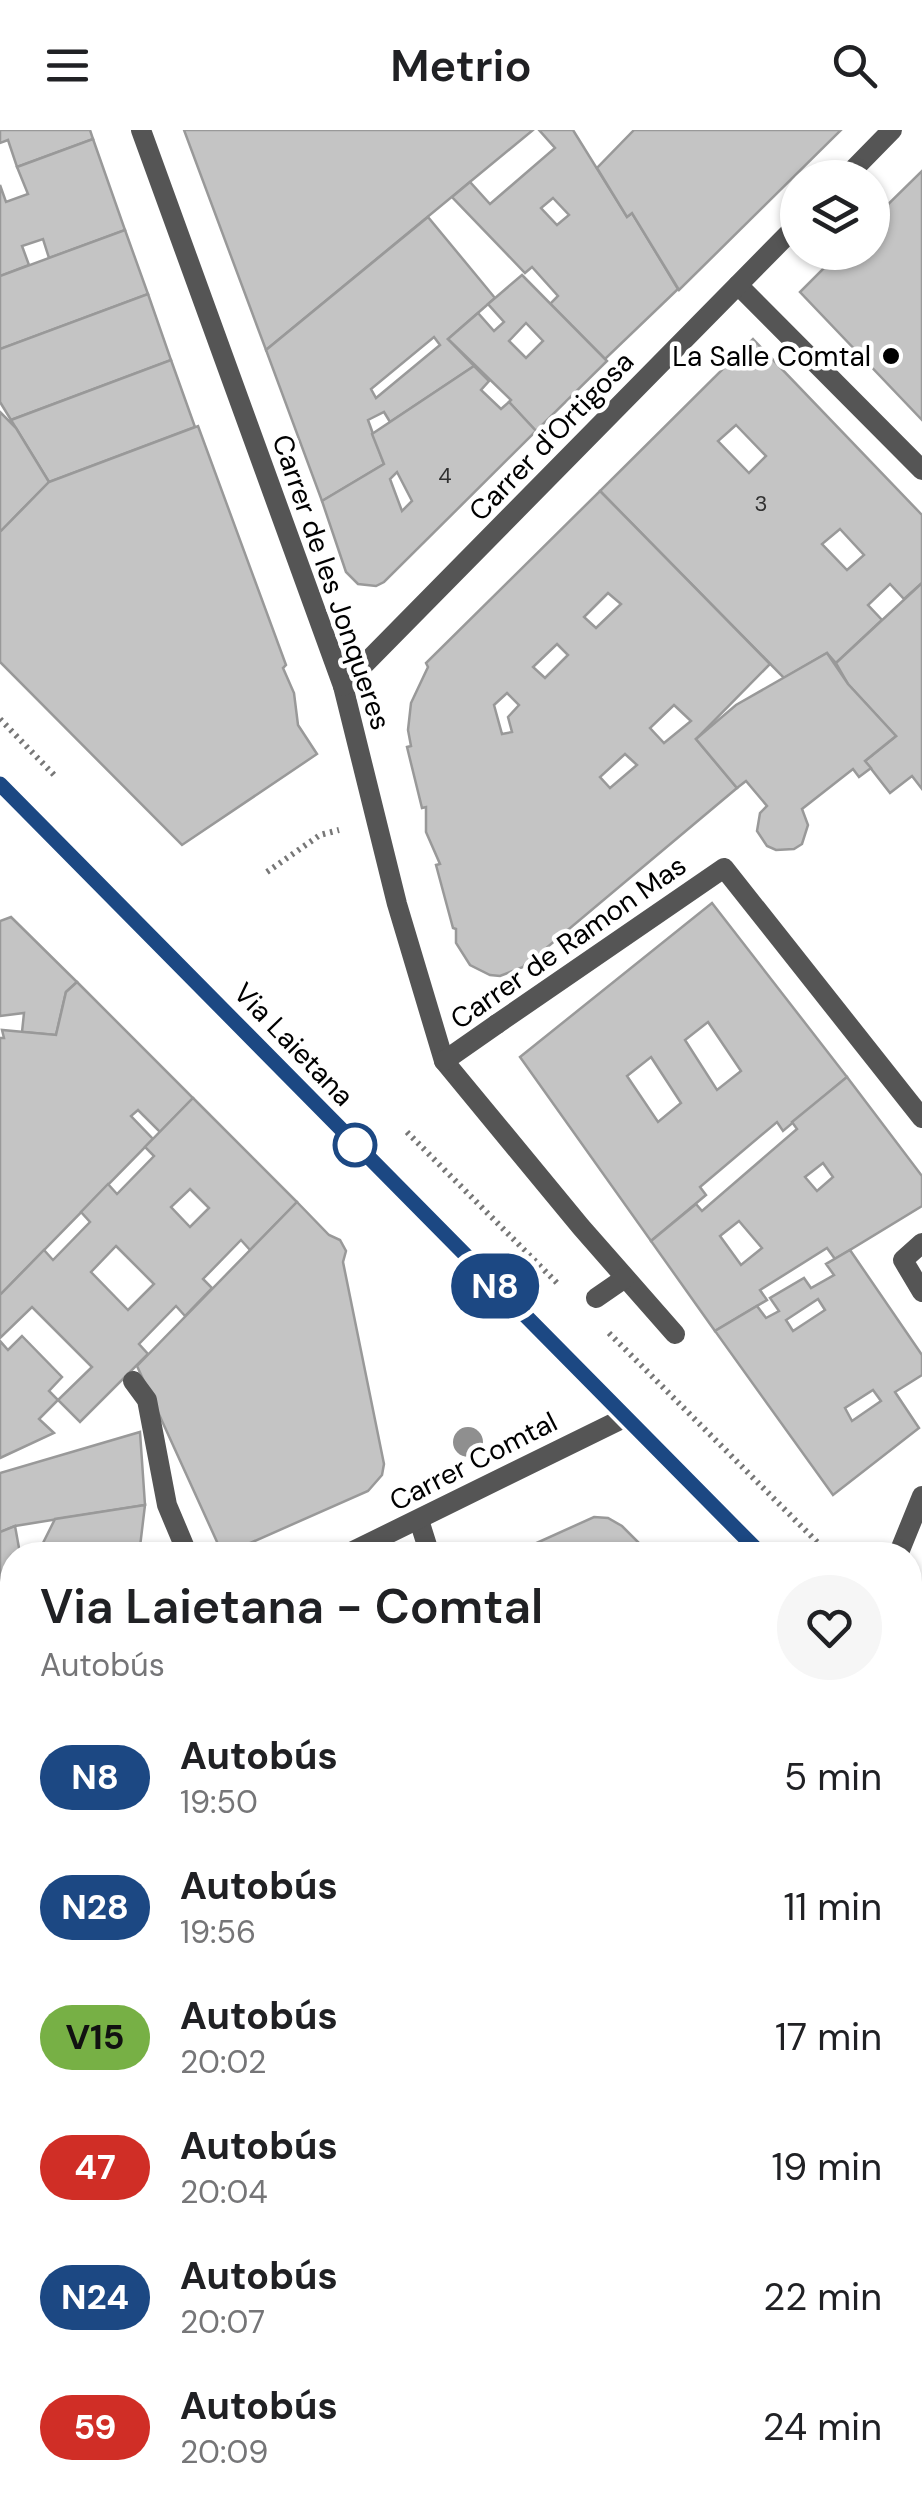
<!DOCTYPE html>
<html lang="es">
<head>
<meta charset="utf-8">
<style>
  :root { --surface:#fff; --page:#f6f6f6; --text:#202124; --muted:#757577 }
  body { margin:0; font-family:"DM Sans",sans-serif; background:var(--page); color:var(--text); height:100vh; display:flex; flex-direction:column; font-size:38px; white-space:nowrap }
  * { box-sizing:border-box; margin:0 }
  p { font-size:32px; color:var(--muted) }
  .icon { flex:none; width:55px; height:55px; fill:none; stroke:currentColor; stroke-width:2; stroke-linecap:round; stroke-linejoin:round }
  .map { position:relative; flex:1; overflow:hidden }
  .sheet { position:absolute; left:0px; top:1412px; width:922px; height:972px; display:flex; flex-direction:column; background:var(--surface); border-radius:40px 40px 0 0; box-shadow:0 2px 8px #0004 }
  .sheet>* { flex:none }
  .badge { padding:0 20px; border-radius:32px; font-size:35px; line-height:65px }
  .buttons { position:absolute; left:780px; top:30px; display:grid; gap:20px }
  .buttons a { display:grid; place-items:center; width:110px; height:110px; border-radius:50%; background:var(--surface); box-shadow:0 2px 8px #0004; font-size:50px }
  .map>.badge { position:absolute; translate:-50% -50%; box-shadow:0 0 0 5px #fff }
  .round { display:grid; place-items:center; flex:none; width:105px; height:105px; border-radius:52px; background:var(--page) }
  .head { display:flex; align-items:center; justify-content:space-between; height:170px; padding:0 40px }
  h1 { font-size:48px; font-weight:600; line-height:75px }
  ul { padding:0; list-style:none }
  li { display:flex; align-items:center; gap:30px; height:130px; padding:0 40px }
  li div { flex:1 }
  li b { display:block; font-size:38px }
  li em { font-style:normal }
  li .badge { min-width:110px; font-weight:700; text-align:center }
  header { display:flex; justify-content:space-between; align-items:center; height:130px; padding:0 40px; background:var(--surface); font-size:45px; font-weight:600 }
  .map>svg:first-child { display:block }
  .building { fill:#c4c4c4; stroke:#999; stroke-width:2.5; fill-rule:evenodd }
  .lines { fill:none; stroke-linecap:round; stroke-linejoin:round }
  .path { stroke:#777; stroke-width:6; stroke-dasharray:2.5 5; stroke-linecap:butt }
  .service { stroke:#555; stroke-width:20 }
  .pedestrian { stroke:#555; stroke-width:20 }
  .minor { stroke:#555; stroke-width:20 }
  .secondary { stroke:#222; stroke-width:20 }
  .tree { fill:#8f8f8f }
  .line-casing { stroke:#fff; stroke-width:22 }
  .line { stroke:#1c4883; stroke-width:15 }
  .poi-dot { fill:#000; stroke:#fff; stroke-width:4 }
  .stop-dot { fill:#fff; stroke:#1c4883; stroke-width:5 }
  .labels { text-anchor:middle; stroke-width:9; stroke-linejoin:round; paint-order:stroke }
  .number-label { font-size:22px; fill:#313131 }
  .poi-label { font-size:28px; fill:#000; stroke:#fff; text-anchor:end }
  .street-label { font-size:28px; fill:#000; stroke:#fff }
</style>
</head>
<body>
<header><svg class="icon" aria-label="menu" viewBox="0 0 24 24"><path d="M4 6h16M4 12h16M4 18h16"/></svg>Metrio<svg class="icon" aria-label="search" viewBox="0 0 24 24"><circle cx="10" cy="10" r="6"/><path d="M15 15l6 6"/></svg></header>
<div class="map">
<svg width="922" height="2383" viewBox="0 0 922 2383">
  <rect width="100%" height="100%" fill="#fff"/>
  <g class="building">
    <path d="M0,0H90L93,9L17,37L8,10L0,13Z"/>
    <path d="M184,0H533L266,220Z"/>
    <path d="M539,0H573L627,87L632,83L678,159L605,229L550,174L558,166L532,137L525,143L452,67L470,52L490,74L555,18ZM553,68L569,85L557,95L541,78Z"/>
    <path d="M634,0H841L679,160L632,83L627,87L597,38Z"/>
    <path d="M93,9L125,100L49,128L43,109L22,116L29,135L0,146V55L6,72L28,64L17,37Z"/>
    <path d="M922,41V290L800,162L840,122H872V90Z"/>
    <path d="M428,87L495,168L448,209L474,236L390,292L384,282L368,290L384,334L322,371L266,220ZM434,207L440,215L376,268L371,259Z"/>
    <path d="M125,100L148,164L0,219V146Z"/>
    <path d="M522,145L607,231L536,301L509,272L511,270L448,209L478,183L494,201L504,192L488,174ZM526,193L543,211L526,228L509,211Z"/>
    <path d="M148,164L171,230L11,290L0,272V219Z"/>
    <path d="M753,209L922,385V453L904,469L890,454L868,475L882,490L836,533L827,523L784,548L600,361ZM736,295L766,326L749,343L718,311ZM840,399L864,425L847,440L822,414Z"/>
    <path d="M171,230L195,297L49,352L11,290Z"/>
    <path d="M474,236L489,251L481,260L501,279L509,272L536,301L384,452L376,456L358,454L346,442L322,371L384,334L372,304ZM397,342L412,371L402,381L390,349Z"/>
    <path d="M0,282L16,298L49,352L0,402Z"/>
    <path d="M198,296L286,535L283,538L294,563L298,595L317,624L182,715L0,532V402L49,352Z"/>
    <path d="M600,361L770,534L696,609L737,658L538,825L535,821L523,837L500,846L490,845L470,835L456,813V799L453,798L436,735L440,734L426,702V677L422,678L407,617L411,616L408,600L411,573L428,537L426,533ZM608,463L621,474L596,498L584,487ZM557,514L568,525L545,548L533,537ZM507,563L519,575L508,587L512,602L502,604L494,575ZM674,575L691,591L664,613L650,598ZM625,624L637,635L610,658L600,647Z"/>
    <path d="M922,453V659L912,646L890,663L865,631L896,606L848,554L836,533Z"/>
    <path d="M827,523L848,554L896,606L865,631L871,638L859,647L853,639L802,679L808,695L802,714L794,719L776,720L767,716L757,701L760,683L767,676L746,651L737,658L696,609L736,575Z"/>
    <path d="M712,773L847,947L783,1001L777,992L700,1057L706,1065L651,1111L520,927ZM708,892L741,941L717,960L685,910ZM651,927L681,973L658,992L627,946Z"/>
    <path d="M11,787L77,852L66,862L56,905L22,902L24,883L0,886V791Z"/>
    <path d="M77,852L193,968L160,1002L138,980L131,986L153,1009L0,1165V908H4L2,900L56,905L66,862Z"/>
    <path d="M847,947L922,1046V1076L835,1129L827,1118L760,1160L767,1170L715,1201L651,1111L696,1074L702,1081L797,999L792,992ZM823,1033L833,1047L817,1061L805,1047ZM739,1091L762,1118L741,1135L720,1106Z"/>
    <path d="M193,968L297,1072L250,1120L241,1110L203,1149L212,1158L185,1186L176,1176L139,1214L148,1224L80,1292L58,1270L92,1237L32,1177L0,1208V1165L44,1120L53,1130L90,1092L81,1082L108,1054L117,1064L154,1026L145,1017ZM190,1059L209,1078L190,1097L171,1077ZM116,1116L154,1154L128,1180L91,1142Z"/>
    <path d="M297,1072L329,1105L340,1110L346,1121L343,1132L384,1334L382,1345L368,1361L223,1425L137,1236Z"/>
    <path d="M850,1120L922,1225V1245L895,1262L919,1298L833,1365L715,1201L757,1176L766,1188L779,1181L770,1168L804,1148L811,1158L834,1145L826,1134ZM818,1169L825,1180L793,1201L786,1190ZM873,1260L881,1271L852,1291L845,1278Z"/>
    <path d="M22,1206L62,1247L49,1261L58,1270L39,1289L54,1303L0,1328V1211L8,1220Z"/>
    <path d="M140,1302L145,1375L15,1396L0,1402V1343Z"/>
    <path d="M145,1375L139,1425H37L55,1389Z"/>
    <path d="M594,1387L608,1388L622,1396L651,1425H510Z"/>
    <path d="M15,1396L19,1418L24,1425H12V1485L0,1462V1402Z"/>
    <path d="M0,1462L12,1485V1555L0,1561Z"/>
    <path d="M12,1620V1755L0,1714V1625Z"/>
    <path d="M0,1714L12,1755V1792L0,1796Z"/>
    <path d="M919,1741L922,1954L910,1963V1881L920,1874L910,1860V1746Z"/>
    <path d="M12,1792V1841L0,1845V1796Z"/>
    <path d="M12,1980V2044L4,2047L0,2038V1984Z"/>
    <path d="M922,2015V2056L910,2039V2024Z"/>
    <path d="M910,2039L922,2056V2130L914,2119L910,2122Z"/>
    <path d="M2,2042L12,2080V2098L0,2105Z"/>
    <path d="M0,2141L12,2164V2326L0,2332Z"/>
    <path d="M922,2154V2242L916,2246L910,2238V2163Z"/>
    <path d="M922,2254V2287L910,2296V2262Z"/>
    <path d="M911,2295L922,2308V2383H855L848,2372H910Z"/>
    <path d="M12,2326V2372H153L157,2383H14L0,2356V2332Z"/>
    <path d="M0,2356L14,2383H0Z"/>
    <path d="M153,2372H216L188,2383H157Z"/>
    <path d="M307,2372H492L496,2383H280Z"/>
    <path d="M512,2372H582L556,2383H497L514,2377Z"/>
    <path d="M582,2372H627L631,2383H556Z"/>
    <path d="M682,2372H792L774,2383H687Z"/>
    <path d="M792,2372H838L844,2383H774Z"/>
  </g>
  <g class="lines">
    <g class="path">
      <path d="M0,589L57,648"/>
      <path d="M267,742L320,705L339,700"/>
      <path d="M407,1002L560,1156"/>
      <path d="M609,1203L830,1425"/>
      <path d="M910,1507L922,1519"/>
    </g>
    <g class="service">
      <path d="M419,1390L430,1425"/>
      <path d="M910,1700L922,1695"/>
      <path d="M910,1989L922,1981"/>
      <path d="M653,2372L657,2383"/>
    </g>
    <g class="pedestrian">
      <path d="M738,155L922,340"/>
      <path d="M343,556L397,774L444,931L581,1097L675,1204"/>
      <path d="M444,931L497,894"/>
      <path d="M922,1113L903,1130L922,1162"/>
      <path d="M596,1168L625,1148"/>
      <path d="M133,1251L147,1270L167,1375L188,1425"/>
      <path d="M345,1425L626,1287"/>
      <path d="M0,1583L12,1577"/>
      <path d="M228,2383L255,2372"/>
    </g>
    <g class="minor">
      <path d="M141,0L343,556L798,94"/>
      <path d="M845,48L892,0"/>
      <path d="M497,894L724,738L922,988"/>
      <path d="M898,1425L922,1366"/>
    </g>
    <g class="secondary">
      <path d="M0,654L762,1425"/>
      <path d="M910,1572L922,1584"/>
    </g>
  </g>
  <circle class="tree" cx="468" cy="1312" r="15"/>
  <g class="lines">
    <defs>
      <path id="line" d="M0,654L762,1425"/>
    </defs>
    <use href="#line" class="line-casing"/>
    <use href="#line" class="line"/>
  </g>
  <circle class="poi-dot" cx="891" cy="226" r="10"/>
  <circle class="stop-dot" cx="355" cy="1015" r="20"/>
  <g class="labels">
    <g class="number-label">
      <text x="445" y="353">4</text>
      <text x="761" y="381">3</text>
    </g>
    <g class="poi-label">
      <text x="871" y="236">La Salle Comtal</text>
    </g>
    <g class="street-label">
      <text transform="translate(551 306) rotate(-46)" y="10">Carrer d'Ortigosa</text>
      <text transform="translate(332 452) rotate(71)" y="10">Carrer de les Jonqueres</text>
      <text transform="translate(568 812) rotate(-35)" y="10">Carrer de Ramon Mas</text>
      <text transform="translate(294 914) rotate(46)" y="10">Via Laietana</text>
      <text transform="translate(473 1331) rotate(-27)" y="10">Carrer Comtal</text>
    </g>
  </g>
</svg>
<div class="buttons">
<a><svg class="icon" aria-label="layers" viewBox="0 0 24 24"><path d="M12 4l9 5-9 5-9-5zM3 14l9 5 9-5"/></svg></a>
</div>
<b class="badge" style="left:495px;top:1156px;background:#1c4883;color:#fff">N8</b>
<section class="sheet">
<div class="head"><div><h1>Via Laietana - Comtal</h1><p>Autobús</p></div><a class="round"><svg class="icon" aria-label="heart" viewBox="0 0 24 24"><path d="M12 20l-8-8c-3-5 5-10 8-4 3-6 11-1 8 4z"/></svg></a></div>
<ul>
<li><span class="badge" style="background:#1c4883;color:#fff">N8</span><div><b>Autobús</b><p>19:50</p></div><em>5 min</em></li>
<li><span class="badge" style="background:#1c4883;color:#fff">N28</span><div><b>Autobús</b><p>19:56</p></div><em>11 min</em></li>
<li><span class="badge" style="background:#77b045;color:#111">V15</span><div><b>Autobús</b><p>20:02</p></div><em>17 min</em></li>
<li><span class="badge" style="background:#d02e26;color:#fff">47</span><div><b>Autobús</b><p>20:04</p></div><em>19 min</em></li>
<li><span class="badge" style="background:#1c4883;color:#fff">N24</span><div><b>Autobús</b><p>20:07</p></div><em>22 min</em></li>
<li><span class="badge" style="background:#d02e26;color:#fff">59</span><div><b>Autobús</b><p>20:09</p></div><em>24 min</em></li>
</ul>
</section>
</div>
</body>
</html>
